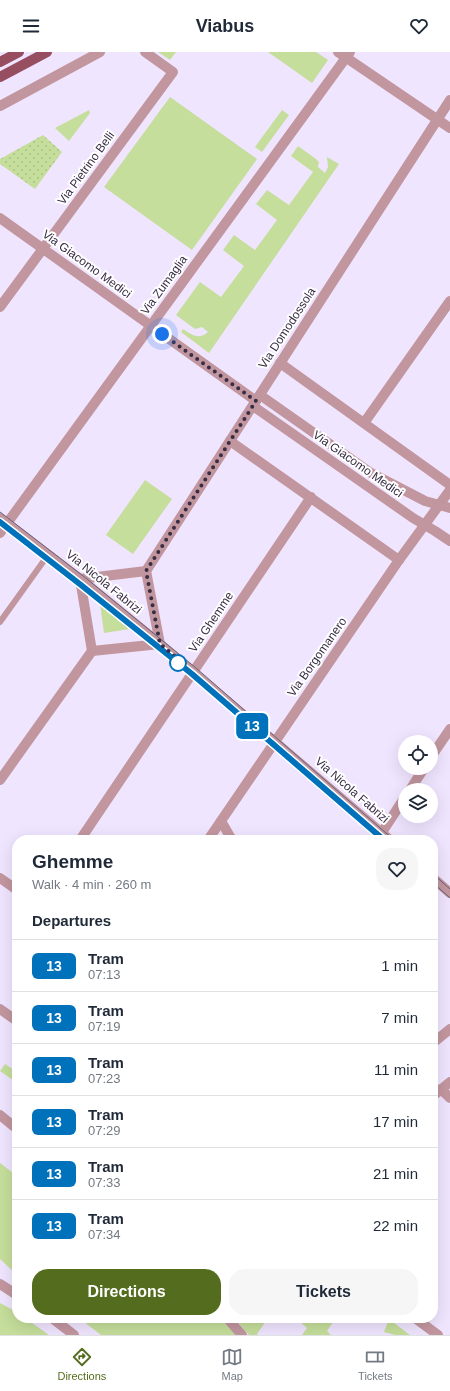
<!DOCTYPE html>
<html lang="en">
<head>
<meta charset="utf-8">
<style>
  :root { --surface:#fff; --page:#f6f6f7; --text:#1f2937; --muted:#747a83; --line:#e0e1e3; --accent:#546c1d }
  body { margin:0; font-family:Arial,sans-serif; background:var(--page); color:var(--text); height:100vh; display:flex; flex-direction:column; font-size:15px; white-space:nowrap }
  * { box-sizing:border-box; margin:0 }
  p { font-size:13px; color:var(--muted) }
  .icon { flex:none; width:22px; height:22px; fill:none; stroke:currentColor; stroke-width:2; stroke-linecap:round; stroke-linejoin:round }
  .map { position:relative; flex:1; overflow:hidden }
  .side { position:absolute; left:12px; top:783px; width:426px; height:488px; display:flex; flex-direction:column; background:var(--surface); border-radius:16px; box-shadow:0 4px 16px #0002 }
  .side>* { flex:none }
  .badge { padding:0 8px; border-radius:6px; font-size:14px; line-height:26px }
  .tools { position:absolute; left:398px; top:683px; display:grid; gap:8px }
  .tools a { display:grid; place-items:center; width:40px; height:40px; border-radius:50%; background:var(--surface); box-shadow:0 4px 16px #0002; font-size:20px }
  .you { position:absolute; width:20px; height:20px; margin:-10px; border:3px solid #fff; border-radius:50%; background:#1a73e8; box-shadow:0 0 0 6px #1a73e833 }
  .map>.badge { position:absolute; translate:-50% -50%; box-shadow:0 0 0 2px #fff }
  h2 { padding:0 20px; font-size:15px; line-height:36px }
  .round { display:grid; place-items:center; flex:none; width:42px; height:42px; border-radius:16px; background:var(--page) }
  .head { display:flex; align-items:center; justify-content:space-between; height:68px; padding:0 20px }
  h1 { font-size:19px; font-weight:700; line-height:30px }
  .cta { display:flex; gap:8px; margin-top:auto; padding:8px 20px }
  .cta a { flex:1; height:46px; border-radius:16px; background:var(--accent); color:#fff; font-size:16px; font-weight:700; line-height:46px; text-align:center }
  .cta a+a { background:var(--page); color:var(--text) }
  ul { padding:0; list-style:none }
  li { display:flex; align-items:center; gap:12px; height:52px; padding:0 20px; border-top:1px solid var(--line) }
  li div { flex:1 }
  li b { display:block; font-size:15px }
  li em { font-style:normal }
  li .badge { min-width:44px; font-weight:700; text-align:center }
  header { display:flex; justify-content:space-between; align-items:center; height:52px; padding:0 20px; background:var(--surface); font-size:18px; font-weight:700 }
  .menu { display:flex; justify-content:space-around; align-items:center; height:56px; border-top:1px solid var(--line); background:var(--surface); font-size:11px; color:var(--muted) }
  .menu a { display:grid; justify-items:center; gap:2px }
  .menu .on { color:var(--accent) }
  .map>svg:first-child { display:block }
  .grass { fill:url(#grass-dots) }
  .green { fill:#c5de9b }
  .lines { fill:none; stroke-linecap:round; stroke-linejoin:round }
  .service { stroke:#c2969f; stroke-width:6 }
  .minor { stroke:#c2969f; stroke-width:10 }
  .tertiary { stroke:#c2969f; stroke-width:10 }
  .primary { stroke:#984e61; stroke-width:10 }
  .tram { stroke:#6a5f78; stroke-width:1 }
  .line-casing { stroke:#fff; stroke-width:9 }
  .line { stroke:#0072bc; stroke-width:6 }
  .walk { stroke:#382d45; stroke-width:4; stroke-dasharray:0 7.2 }
  .stop-dot { fill:#fff; stroke:#0072bc; stroke-width:2 }
  .labels { text-anchor:middle; stroke-width:4; stroke-linejoin:round; paint-order:stroke }
  .street-label { font-size:12px; fill:#382d45; stroke:#fff }
</style>
</head>
<body>
<header><svg class="icon" aria-label="menu" viewBox="0 0 24 24"><path d="M4 6h16M4 12h16M4 18h16"/></svg>Viabus<svg class="icon" aria-label="heart" viewBox="0 0 24 24"><path d="M12 20l-8-8c-3-5 5-10 8-4 3-6 11-1 8 4z"/></svg></header>
<div class="map">
<svg width="450" height="1283" viewBox="0 0 450 1283">
  <defs>
    <pattern id="grass-dots" width="8" height="8" patternUnits="userSpaceOnUse"><rect width="8" height="8" fill="#c5de9b"/><path d="M2 2h.1M6 6h.1" fill="none" stroke="#aabf87" stroke-width="1.8" stroke-linecap="round"/></pattern>
  </defs>
  <rect width="100%" height="100%" fill="#f0e5ff"/>
  <path class="grass" d="M43,83L62,100L35,137L0,112V107Z"/>
  <g class="green">
    <path d="M158,0H176L170,8Z"/>
    <path d="M268,0H316L328,8L312,31Z"/>
    <path d="M170,45L257,107L192,198L104,135Z"/>
    <path d="M89,58L90,61L69,89L55,76Z"/>
    <path d="M282,58L289,63L262,100L255,95Z"/>
    <path d="M298,94L316,107L319,110L318,115L325,121L328,115L327,105L339,112L209,301L181,280L183,277C192,283 199,288 208,280L202,275L195,277L176,263L200,230L221,245L244,214L223,198L234,183L255,198L277,168L256,152L267,138L289,153L313,120L291,104Z"/>
    <path d="M145,428L172,447L133,502L106,483Z"/>
    <path d="M100,552L130,577L104,581Z"/>
    <path d="M5,1012L17,1020V1031L0,1019Z"/>
    <path d="M0,1111L17,1124V1223L0,1207Z"/>
    <path d="M0,1251L17,1260V1266H25L49,1283H0Z"/>
    <path d="M79,1266H220L236,1283H101Z"/>
    <path d="M234,1266H268L257,1282L258,1283H249Z"/>
    <path d="M299,1266H336L327,1279L331,1283H302L307,1276L298,1268Z"/>
    <path d="M389,1267L410,1283H395L384,1280Z"/>
  </g>
  <g class="lines">
    <path class="service" d="M0,570L48,503"/>
    <g class="minor">
      <path d="M338,0L450,76"/>
      <path d="M0,54L100,0"/>
      <path d="M0,166L256,349"/>
      <path d="M0,255L173,20L145,0"/>
      <path d="M280,311L450,433"/>
      <path d="M260,343L371,421L425,449L450,456"/>
      <path d="M253,354L413,466L435,479L450,489"/>
      <path d="M364,371L450,249"/>
      <path d="M230,389L399,508"/>
      <path d="M0,466L80,527L160,592L390,788"/>
      <path d="M0,481L350,0"/>
      <path d="M146,519L450,48"/>
      <path d="M146,519L160,592L92,599L80,527Z"/>
      <path d="M431,705L450,677"/>
      <path d="M0,728L92,599"/>
      <path d="M410,738L424,716"/>
      <path d="M221,769L232,788"/>
      <path d="M80,788L311,445"/>
      <path d="M208,788L399,508L450,438"/>
      <path d="M377,788L405,745"/>
      <path d="M0,826L17,838"/>
      <path d="M433,826L450,841"/>
      <path d="M441,1037L450,1046"/>
      <path d="M0,1063L17,1077"/>
      <path d="M227,1266L242,1283"/>
    </g>
    <g class="tertiary">
      <path d="M0,957L17,969"/>
      <path d="M433,991L450,977"/>
      <path d="M433,1044L450,1030"/>
      <path d="M0,1232L17,1243"/>
      <path d="M52,1266L74,1283"/>
      <path d="M415,1266L438,1283"/>
    </g>
    <g class="primary">
      <path d="M0,10L19,0"/>
      <path d="M0,25L47,0"/>
    </g>
    <g class="tram">
      <path d="M0,460L87,527L196,616L394,788"/>
      <path d="M0,470C132,572 259,678 384,788"/>
      <path d="M433,822L450,837"/>
      <path d="M433,831L450,846"/>
    </g>
  </g>
  <g class="lines">
    <defs>
      <path id="line" d="M0,470L81,533L192,622L384,788"/>
    </defs>
    <use href="#line" class="line-casing"/>
    <use href="#line" class="line"/>
    <path class="walk" d="M162,282L256,349L146,519L160,592L176,605L178,611"/>
  </g>
  <circle class="stop-dot" cx="178" cy="611" r="8"/>
  <g class="labels">
    <g class="street-label">
      <text transform="translate(86 116) rotate(-54)" y="4">Via Pietrino Belli</text>
      <text transform="translate(87 212) rotate(36)" y="4">Via Giacomo Medici</text>
      <text transform="translate(164 233) rotate(-54)" y="4">Via Zumaglia</text>
      <text transform="translate(287 276) rotate(-57)" y="4">Via Domodossola</text>
      <text transform="translate(358 412) rotate(35)" y="4">Via Giacomo Medici</text>
      <text transform="translate(104 530) rotate(39)" y="4">Via Nicola Fabrizi</text>
      <text transform="translate(211 570) rotate(-56)" y="4">Via Ghemme</text>
      <text transform="translate(317 605) rotate(-55)" y="4">Via Borgomanero</text>
      <text transform="translate(352 738) rotate(41)" y="4">Via Nicola Fabrizi</text>
    </g>
  </g>
</svg>
<div class="tools">
<a><svg class="icon" aria-label="locate" viewBox="0 0 24 24"><circle cx="12" cy="12" r="6"/><path d="M12 2v4M12 18v4M2 12h4M18 12h4"/></svg></a>
<a><svg class="icon" aria-label="layers" viewBox="0 0 24 24"><path d="M12 4l9 5-9 5-9-5zM3 14l9 5 9-5"/></svg></a>
</div>
<div class="you" style="left:162px;top:282px"></div>
<b class="badge" style="left:252px;top:674px;background:#0072bc;color:#fff">13</b>
<section class="side">
<div class="head"><div><h1>Ghemme</h1><p>Walk · 4 min · 260 m</p></div><a class="round"><svg class="icon" aria-label="heart" viewBox="0 0 24 24"><path d="M12 20l-8-8c-3-5 5-10 8-4 3-6 11-1 8 4z"/></svg></a></div>
<h2>Departures</h2>
<ul>
<li><span class="badge" style="background:#0072bc;color:#fff">13</span><div><b>Tram</b><p>07:13</p></div><em>1 min</em></li>
<li><span class="badge" style="background:#0072bc;color:#fff">13</span><div><b>Tram</b><p>07:19</p></div><em>7 min</em></li>
<li><span class="badge" style="background:#0072bc;color:#fff">13</span><div><b>Tram</b><p>07:23</p></div><em>11 min</em></li>
<li><span class="badge" style="background:#0072bc;color:#fff">13</span><div><b>Tram</b><p>07:29</p></div><em>17 min</em></li>
<li><span class="badge" style="background:#0072bc;color:#fff">13</span><div><b>Tram</b><p>07:33</p></div><em>21 min</em></li>
<li><span class="badge" style="background:#0072bc;color:#fff">13</span><div><b>Tram</b><p>07:34</p></div><em>22 min</em></li>
</ul>
<div class="cta"><a>Directions</a><a>Tickets</a></div>
</section>
</div>
<nav class="menu">
<a class="on"><svg class="icon" aria-label="directions" viewBox="0 0 24 24"><path d="M12 3l9 9-9 9-9-9zM9 14v-3h6M13 9l2 2-2 2"/></svg>Directions</a>
<a><svg class="icon" aria-label="map" viewBox="0 0 24 24"><path d="M3 6l6-2 6 2 6-2v14l-6 2-6-2-6 2zM9 4v14M15 6v14"/></svg>Map</a>
<a><svg class="icon" aria-label="tickets" viewBox="0 0 24 24"><path d="M3 7h18v10H3zM15 7v10"/></svg>Tickets</a>
</nav>
</body>
</html>
